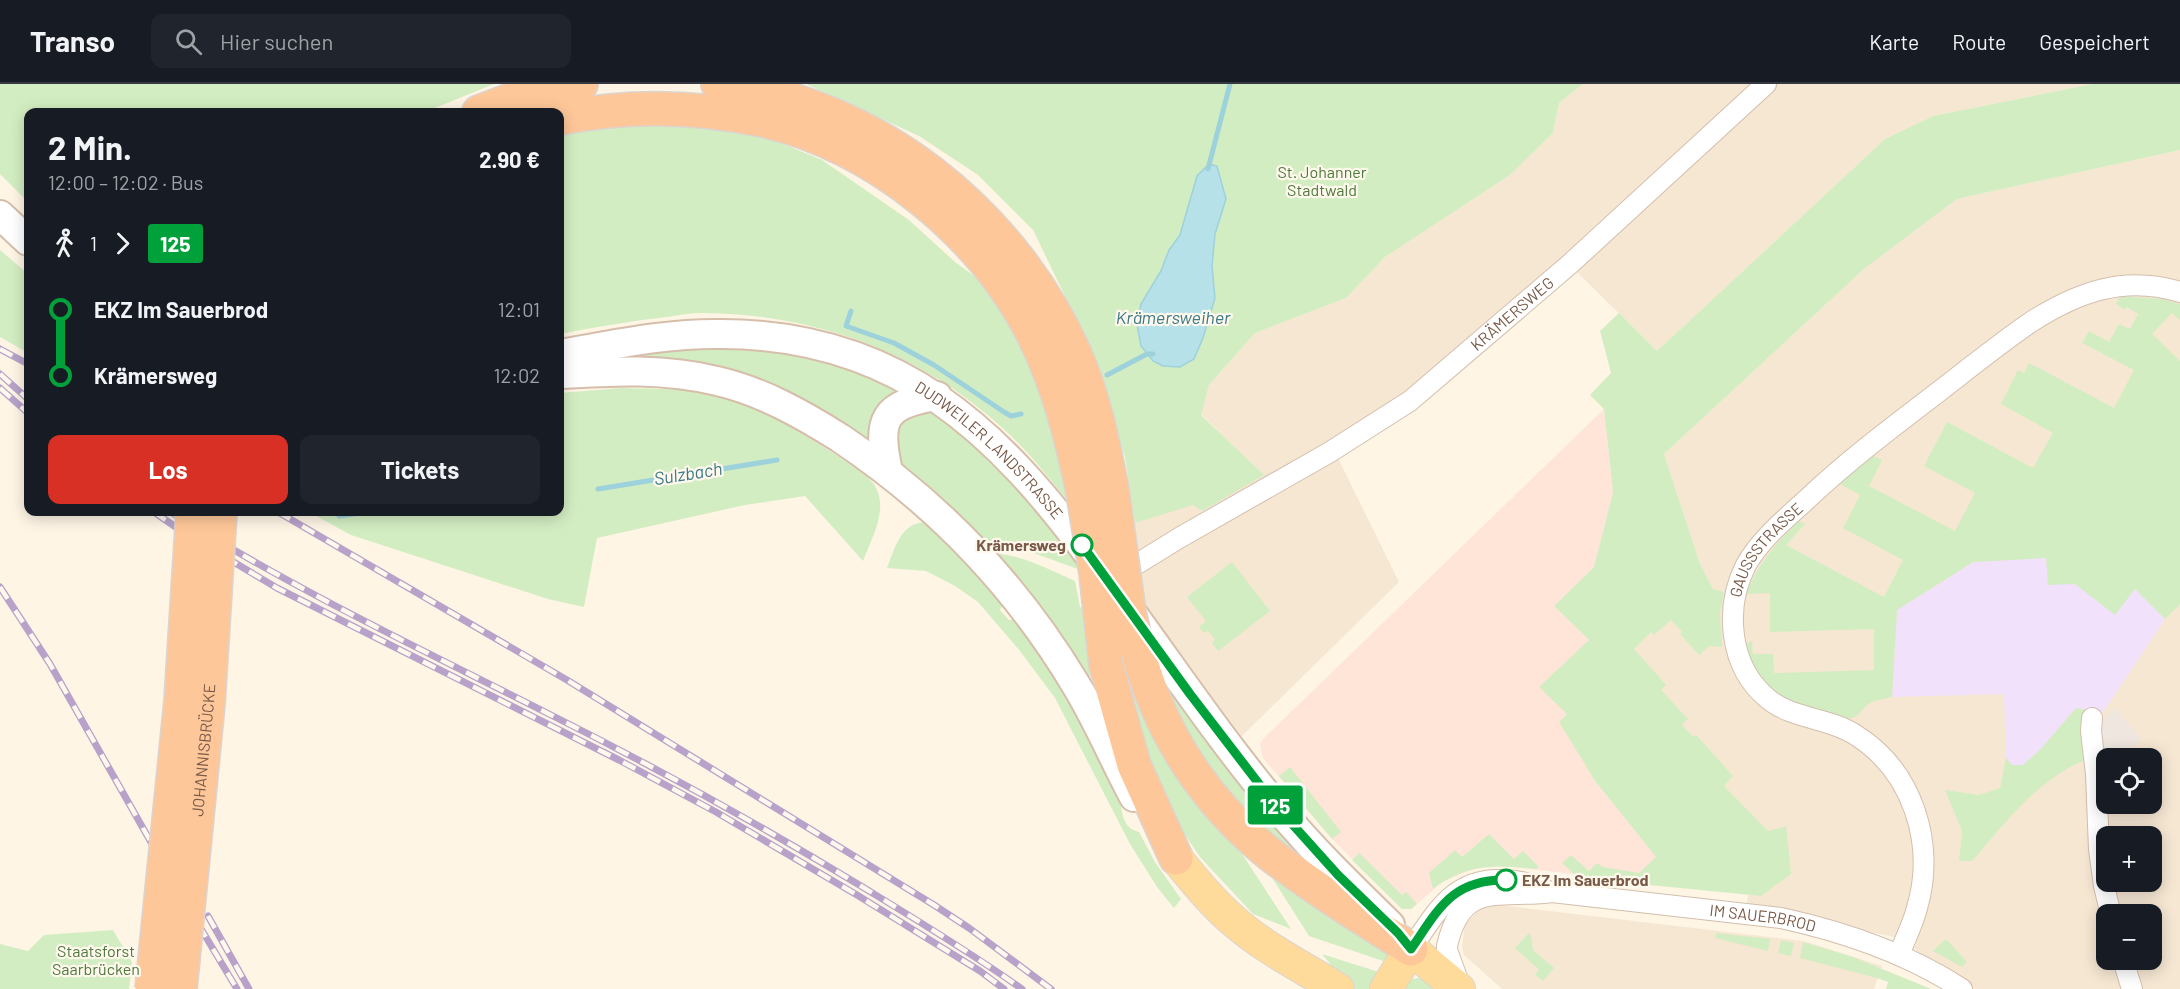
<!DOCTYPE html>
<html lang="de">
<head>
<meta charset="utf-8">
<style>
  :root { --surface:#171b24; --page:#20242c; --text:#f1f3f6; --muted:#9ea1a6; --line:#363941; --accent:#d93025 }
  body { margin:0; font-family:Barlow,sans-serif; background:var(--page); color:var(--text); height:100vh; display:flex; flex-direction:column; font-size:22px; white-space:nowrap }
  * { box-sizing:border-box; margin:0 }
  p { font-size:20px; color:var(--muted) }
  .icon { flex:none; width:33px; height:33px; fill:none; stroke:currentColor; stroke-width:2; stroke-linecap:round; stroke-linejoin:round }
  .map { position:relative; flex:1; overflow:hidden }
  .side { position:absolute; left:24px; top:24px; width:540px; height:408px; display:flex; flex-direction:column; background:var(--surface); border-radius:12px; box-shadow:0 3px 15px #0003 }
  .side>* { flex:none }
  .badge { padding:0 12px; border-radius:4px; font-size:21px; line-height:39px }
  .fabs { position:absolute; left:2096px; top:664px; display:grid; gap:12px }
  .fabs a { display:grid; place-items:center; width:66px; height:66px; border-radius:12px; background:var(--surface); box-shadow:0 3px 15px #0003; font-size:30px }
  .map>.badge { position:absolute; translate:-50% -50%; box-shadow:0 0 0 3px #fff }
  .legs { display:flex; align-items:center; gap:9px; height:66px; padding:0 24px; font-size:20px }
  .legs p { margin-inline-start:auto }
  .headline { display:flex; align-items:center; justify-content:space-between; height:102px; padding:0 24px }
  h1 { font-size:33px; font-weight:700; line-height:45px }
  .primary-button { display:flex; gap:12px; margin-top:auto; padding:12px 24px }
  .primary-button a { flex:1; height:69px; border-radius:12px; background:var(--accent); color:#fff; font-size:24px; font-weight:700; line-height:69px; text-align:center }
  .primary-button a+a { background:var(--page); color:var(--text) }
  ul { padding:0 24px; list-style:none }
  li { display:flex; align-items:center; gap:21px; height:66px; font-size:22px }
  li i { display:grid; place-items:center; width:9px; height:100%; margin:0 8px; background:currentColor }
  li i::after { content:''; width:15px; height:15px; margin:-8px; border:4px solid; border-radius:50%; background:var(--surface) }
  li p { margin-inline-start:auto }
  li:first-child i { background:linear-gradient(#0000 50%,currentColor 0) }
  li:last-child i { background:linear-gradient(currentColor 50%,#0000 0) }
  header { display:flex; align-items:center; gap:36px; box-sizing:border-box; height:84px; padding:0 30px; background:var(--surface); border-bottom:2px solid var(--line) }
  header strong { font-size:28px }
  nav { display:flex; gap:33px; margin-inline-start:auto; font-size:21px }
  .search { width:420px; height:54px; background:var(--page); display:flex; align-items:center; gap:15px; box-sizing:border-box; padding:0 21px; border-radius:12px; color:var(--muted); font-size:22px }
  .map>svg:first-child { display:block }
  .residential { fill:#f6e7d3; fill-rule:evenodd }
  .commercial { fill:#ffe4d8 }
  .industrial { fill:#eee6df }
  .education { fill:#f2e1fa }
  .green { fill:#d3edc2; fill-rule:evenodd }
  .water { fill:#b7e1e9; stroke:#9dd1dc; stroke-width:1.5 }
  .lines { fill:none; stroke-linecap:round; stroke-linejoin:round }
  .stream { stroke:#9dd1dc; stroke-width:5 }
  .minor-casing { stroke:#d3beac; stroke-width:22 }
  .secondary-casing { stroke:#d6beaa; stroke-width:32 }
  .primary-casing { stroke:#dcd4cf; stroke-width:34 }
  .trunk-casing { stroke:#dcd4cf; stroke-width:36 }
  .minor { stroke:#fff; stroke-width:20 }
  .secondary { stroke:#fff; stroke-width:28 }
  .primary { stroke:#ffdb9b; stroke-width:32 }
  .trunk { stroke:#fec799; stroke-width:33 }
  .rail-casing { stroke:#b8a2c9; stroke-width:7 }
  .rail { stroke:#fff8ed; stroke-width:4.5; stroke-dasharray:14; stroke-linecap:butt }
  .trunk-bridge-casing { stroke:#dcd4cf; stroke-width:36; stroke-linecap:butt }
  .trunk-bridge { stroke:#fec799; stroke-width:33 }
  .line-1-casing { stroke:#fff; stroke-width:14 }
  .line-1 { stroke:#00a13a; stroke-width:9 }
  .stop-1-dot { fill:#fff; stroke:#00a13a; stroke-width:3 }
  .labels { text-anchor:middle; stroke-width:4.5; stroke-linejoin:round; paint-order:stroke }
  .park-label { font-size:16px; fill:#4d7a3c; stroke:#fff8ed }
  .street-label { font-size:16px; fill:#795a48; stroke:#fff8ed }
  .stop-label { font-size:16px; font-weight:bold; fill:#795a48; stroke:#fff8ed; text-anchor:end }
  .water-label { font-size:18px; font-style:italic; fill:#3c7a87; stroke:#fff8ed }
</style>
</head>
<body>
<header>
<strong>Transo</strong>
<div class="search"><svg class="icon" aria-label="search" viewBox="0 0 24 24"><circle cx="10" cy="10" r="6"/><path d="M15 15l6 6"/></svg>Hier suchen</div>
<nav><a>Karte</a><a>Route</a><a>Gespeichert</a></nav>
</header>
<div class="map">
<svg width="2180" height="905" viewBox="0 0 2180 905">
  <rect width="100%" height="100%" fill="#fef5e5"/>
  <g class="residential">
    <path d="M1583,0H2092L1933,32L1885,55L1657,267L1574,185L1338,374L1399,498L1242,652L1160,550L1068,417L1123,443L1193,420L1263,391L1201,330L1209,301L1255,249L1346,214L1385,173L1510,91L1553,49L1559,19Z"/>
    <path d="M2180,66V905H1973L1904,858L1890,852L1746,825L1757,754L1618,551L1700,480L1664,370L1864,185L1957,115ZM2106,675H2151V720H2106ZM2106,753H2151V798H2106ZM2106,831H2151V876H2106Z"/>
    <path d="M1499,821L1804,857L1882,882L1874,905H1502L1464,871L1462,863L1465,840L1479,826L1490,822Z"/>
  </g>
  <path class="commercial" d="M1604,325L1613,408L1594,483L1554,522L1589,556L1567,630L1560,638L1595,697L1656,773L1639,800L1574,790L1495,781L1473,785L1442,798L1411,825H1402L1332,755L1263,674L1260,660L1264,654Z"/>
  <path class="industrial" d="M2115,624L2141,655L2117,675H2106V681L2095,683L2091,647Z"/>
  <path class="education" d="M2076,472L2134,504L2165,535L2103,628L2076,624L2040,666L2023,681H2012L2006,674L2004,610L1892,613L1897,526L1973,478Z"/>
  <g class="green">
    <path d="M0,0H494L425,28H28V118L0,90Z"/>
    <path d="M806,0H1583L1559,19L1553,49L1510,91L1385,173L1346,214L1255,249L1209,301L1201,331L1264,391L1202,427L1193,421L1135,439L1125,373L1078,239L1033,146L978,91L919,52ZM1226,115L1215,150L1212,182L1215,214L1209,233L1153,277L1141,262V220L1161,187L1169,166L1180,151L1187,129Z"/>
    <path d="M2092,0H2180V66L1957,115L1864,185L1664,370L1700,480L1713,505L1724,508L1720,529L1722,563L1709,562L1699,571L1680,550L1682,548L1671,536L1654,551L1651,548L1634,565L1666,601L1661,606L1688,635L1682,641L1693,653L1696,651L1733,692L1724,702L1768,747L1786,742L1791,790L1761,812L1639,800L1574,790L1562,779L1571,771L1589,787L1597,779L1603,783L1639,789L1656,773L1595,697L1559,638L1567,630L1539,603L1589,556L1554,522L1594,483L1613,408L1604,325L1590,311L1611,289L1600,247L1619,229L1657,267L1885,55L1933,32Z"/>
    <path d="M658,36L727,45L781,59L822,76L909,136L955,178L978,195L1015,249L1040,307L1057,361L1068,417C1046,391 1024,362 998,340C916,267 813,230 703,229C691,229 679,231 667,233C631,237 595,243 560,250V49Z"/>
    <path d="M0,166L28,190V269L0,253Z"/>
    <path d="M2120,212L2163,215L2180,220V236L2172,229L2152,250L2180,277V520L2165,535L2135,505L2115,531L2075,500L2048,501L2046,474L1973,478L1897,526L1892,613C1885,615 1876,616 1870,619C1863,623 1860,632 1852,634C1842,636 1830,630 1821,627C1776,613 1761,606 1744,561L1752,557L1753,570H1773L1774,589L1874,586V545L1770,548V509L1746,510C1757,481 1777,458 1799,437L1805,440L1786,461L1884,513L1903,476L1843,444L1860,411L1838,399L1873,372L1882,376L1869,402L1955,447L1975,409L1924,382L1947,338L2033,384L2053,349L2001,320L2018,286L2024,289L2029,279L2114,324L2134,286L2082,259L2089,247L2109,258L2119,240L2130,245L2138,230L2127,223L2125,226L2116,220Z"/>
    <path d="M680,260L816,271L904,307L870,362L817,330L608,279L615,270Z"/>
    <path d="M621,304C644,305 667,304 690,307C744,313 792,342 836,371C850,381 870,389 877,406C887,428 871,456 863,477L805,412L745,421L597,454L584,523L548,515L351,451L309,428H560V309Z"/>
    <path d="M932,325L946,333L1009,392L1089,489L1011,461L981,460L899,383L894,349L900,335Z"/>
    <path d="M924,438L1003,518L1000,526L1009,536H1016C1052,588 1083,642 1111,699C1113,704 1117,710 1119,715C1123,729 1122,744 1139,748L1155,778L1181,815L1174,824L1157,803L1130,760L1055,614L1020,567L978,518L955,502L926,487L887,484C895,464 900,440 924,438Z"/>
    <path d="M988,469C1018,469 1048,485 1075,497L1080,523L1084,524L1094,591L1083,594Z"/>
    <path d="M1232,478L1270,527L1218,567L1212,559L1215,556L1208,547L1204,549L1199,543L1206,537L1187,513Z"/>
    <path d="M1156,573L1321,793L1227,712L1176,637Z"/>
    <path d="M1125,578L1231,753L1291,845L1253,830L1200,773L1169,727L1145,678L1120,579Z"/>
    <path d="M2076,624L2086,626L2085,676C2037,696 2005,739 1972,777H1959L1962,747L1945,706L1979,711L2000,704L2006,674L2012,681H2023L2040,666Z"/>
    <path d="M1290,683L1341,748L1332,755L1279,692Z"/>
    <path d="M1489,750L1514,775L1523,767L1538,782V785C1496,782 1469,778 1433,805L1429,789L1455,766L1462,773Z"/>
    <path d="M1359,769L1402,811L1406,808L1417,820L1411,825H1402L1352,776Z"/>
    <path d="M1264,781L1396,868L1389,879L1309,852Z"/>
    <path d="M113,846L132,878L129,905H0V860L28,867L44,851Z"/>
    <path d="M1529,849L1531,852L1533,866L1554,884L1543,897L1535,891L1539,886L1515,864Z"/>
    <path d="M1716,849L1770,855L1768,867L1715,854Z"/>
    <path d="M1946,855L1967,878L1962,883L1933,867Z"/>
    <path d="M1781,856L1794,859L1791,872L1778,869Z"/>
    <path d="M1803,858L1853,873L1931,905H1886L1888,898L1877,894L1800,874Z"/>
    <path d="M1322,870L1382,889L1375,905H1356L1346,899Z"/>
    <path d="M1418,894L1425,895L1441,905H1400L1408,896Z"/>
  </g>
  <path class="water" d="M1209,80L1217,82L1226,115L1215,150L1212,182L1215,214L1203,254L1194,275L1180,283L1163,282L1153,277L1141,262L1137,241L1141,220L1161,187L1169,166L1180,151L1197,92Z"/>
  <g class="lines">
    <g class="stream">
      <path d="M1208,85L1230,0"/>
      <path d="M851,227L846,242L894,259L934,281L1004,328L1011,332L1021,330"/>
      <path d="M1107,291L1147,270H1153"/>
      <path d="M598,405L777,376"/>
      <path d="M339,432L368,428"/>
    </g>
    <defs>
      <g id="minor">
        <path id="s1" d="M1116,493L1179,454L1330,368L1410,317L1570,180L1766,0"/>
        <path d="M2092,634L2091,647L2096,690L2099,765L2104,802L2111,831"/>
        <path d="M1411,865C1435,830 1453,794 1502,796C1518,796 1531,799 1546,806"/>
        <path id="s2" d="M1899,871C1905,855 1913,840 1917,824C1936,760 1913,686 1854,650C1827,633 1791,635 1767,614C1729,582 1724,524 1746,481C1759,457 1784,436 1804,418C1846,378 1891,344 1937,309C1968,285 1999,260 2031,238C2078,208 2124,191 2180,208"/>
        <path d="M2123,876L2132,905"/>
        <path id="s3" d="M1460,902L1447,866V862C1462,795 1500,815 1552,808L1781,834C1845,848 1907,869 1962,905"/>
      </g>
      <g id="secondary">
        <path d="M0,131L28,157"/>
        <path id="s4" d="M560,270C613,261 667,249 721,250C897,250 998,346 1095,479"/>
        <path d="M560,290C613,287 665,284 717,297C761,307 802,330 840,354C936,418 1016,501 1076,601C1098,637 1114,676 1134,713"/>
        <path d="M888,387C876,335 884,320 937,312"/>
        <path d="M1130,526C1178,592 1224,660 1277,723C1312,765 1351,803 1390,841"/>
      </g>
      <g id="primary">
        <path d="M1176,774C1195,797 1213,820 1236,839C1266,865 1304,884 1338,905"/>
        <path d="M1386,905L1411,865L1459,905"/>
      </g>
      <g id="trunk">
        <path d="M718,0C875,19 1011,127 1075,270C1094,313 1103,359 1112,405"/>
        <path d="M479,28L516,14L581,0"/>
        <path d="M560,34C626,21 696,22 762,36C875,61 983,150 1034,252C1058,300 1071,352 1082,403"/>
        <path d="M1138,567C1159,647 1205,719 1271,771C1315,805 1364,835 1411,865"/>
        <path d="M1106,581L1134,681L1176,774"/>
      </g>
    </defs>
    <use href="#minor" class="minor-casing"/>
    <use href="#secondary" class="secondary-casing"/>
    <use href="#primary" class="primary-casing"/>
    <use href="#trunk" class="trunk-casing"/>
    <use href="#minor" class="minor"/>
    <use href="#secondary" class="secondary"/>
    <use href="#primary" class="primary"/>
    <use href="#trunk" class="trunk"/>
    <defs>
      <g id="rail">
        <path d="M0,265L28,280"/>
        <path d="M0,290L28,315"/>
        <path d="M0,304L28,329"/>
        <path d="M154,428L180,446L277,504L619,676L716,728L857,811L980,887L1004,905"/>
        <path d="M171,428C293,505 423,566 551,631C657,684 760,741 861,802C915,835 970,868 1022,905"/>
        <path d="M278,428L567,596L934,821L969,844L1051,905"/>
        <path d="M0,503L50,580L182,813L237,905"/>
        <path d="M208,832L249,905"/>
      </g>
    </defs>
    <use href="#rail" class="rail-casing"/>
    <use href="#rail" class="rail"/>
    <defs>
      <g id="trunk-bridge">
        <path d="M1082,403L1096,489L1106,581"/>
        <path d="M1112,405L1129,528L1138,567"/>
        <path d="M152,905L181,617L193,428"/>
        <path id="s5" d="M180,905L208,620L220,428"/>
      </g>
    </defs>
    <use href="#trunk-bridge" class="trunk-bridge-casing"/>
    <use href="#trunk-bridge" class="trunk-bridge"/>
  </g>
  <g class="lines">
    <defs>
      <path id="line-1" d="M1082,461L1190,610L1276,722L1338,791L1398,849L1411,865C1438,826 1452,795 1506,796"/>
    </defs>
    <use href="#line-1" class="line-1-casing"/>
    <use href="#line-1" class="line-1"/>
  </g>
  <g class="stop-1-dot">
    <circle cx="1082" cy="461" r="10"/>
    <circle cx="1506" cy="796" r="10"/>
  </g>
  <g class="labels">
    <g class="park-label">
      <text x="1322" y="94">St. Johanner<tspan x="1322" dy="18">Stadtwald</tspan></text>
      <text x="96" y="873">Staatsforst<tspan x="96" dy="18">Saarbrücken</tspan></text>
    </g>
    <g class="street-label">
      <text dy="6" stroke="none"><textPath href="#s1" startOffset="477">KRÄMERSWEG</textPath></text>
      <text dy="6" stroke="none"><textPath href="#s4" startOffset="465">DUDWEILER LANDSTRASSE</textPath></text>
      <text dy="6" stroke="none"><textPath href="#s2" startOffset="512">GAUSSSTRASSE</textPath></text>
      <text dy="6" stroke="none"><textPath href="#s5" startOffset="240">JOHANNISBRÜCKE</textPath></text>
      <text dy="6" stroke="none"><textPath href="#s3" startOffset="388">IM SAUERBROD</textPath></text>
    </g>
    <g class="stop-label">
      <text x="1066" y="467">Krämersweg</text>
      <text x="1522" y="802" text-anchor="start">EKZ Im Sauerbrod</text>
    </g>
    <g class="water-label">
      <text x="1173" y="240">Krämersweiher</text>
      <text transform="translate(688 390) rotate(-9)" y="6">Sulzbach</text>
    </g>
  </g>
</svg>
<div class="fabs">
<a><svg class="icon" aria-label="locate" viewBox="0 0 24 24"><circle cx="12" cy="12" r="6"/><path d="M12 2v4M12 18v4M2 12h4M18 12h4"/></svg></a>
<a>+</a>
<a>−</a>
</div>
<b class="badge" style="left:1275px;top:721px;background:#00a13a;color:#fff">125</b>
<section class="side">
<div class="headline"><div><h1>2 Min.</h1><p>12:00 – 12:02 · Bus</p></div><b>2.90 €</b></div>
<div class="legs"><svg class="icon" aria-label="walk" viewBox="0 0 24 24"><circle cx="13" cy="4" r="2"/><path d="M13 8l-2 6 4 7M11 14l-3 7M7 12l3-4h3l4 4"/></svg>1<svg class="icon" aria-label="forward" viewBox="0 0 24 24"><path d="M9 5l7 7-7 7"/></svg><b class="badge" style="background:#00a13a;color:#fff">125</b></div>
<ul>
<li><i style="color:#00a13a"></i><b>EKZ Im Sauerbrod</b><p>12:01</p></li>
<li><i style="color:#00a13a"></i><b>Krämersweg</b><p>12:02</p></li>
</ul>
<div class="primary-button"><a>Los</a><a>Tickets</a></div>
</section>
</div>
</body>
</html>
